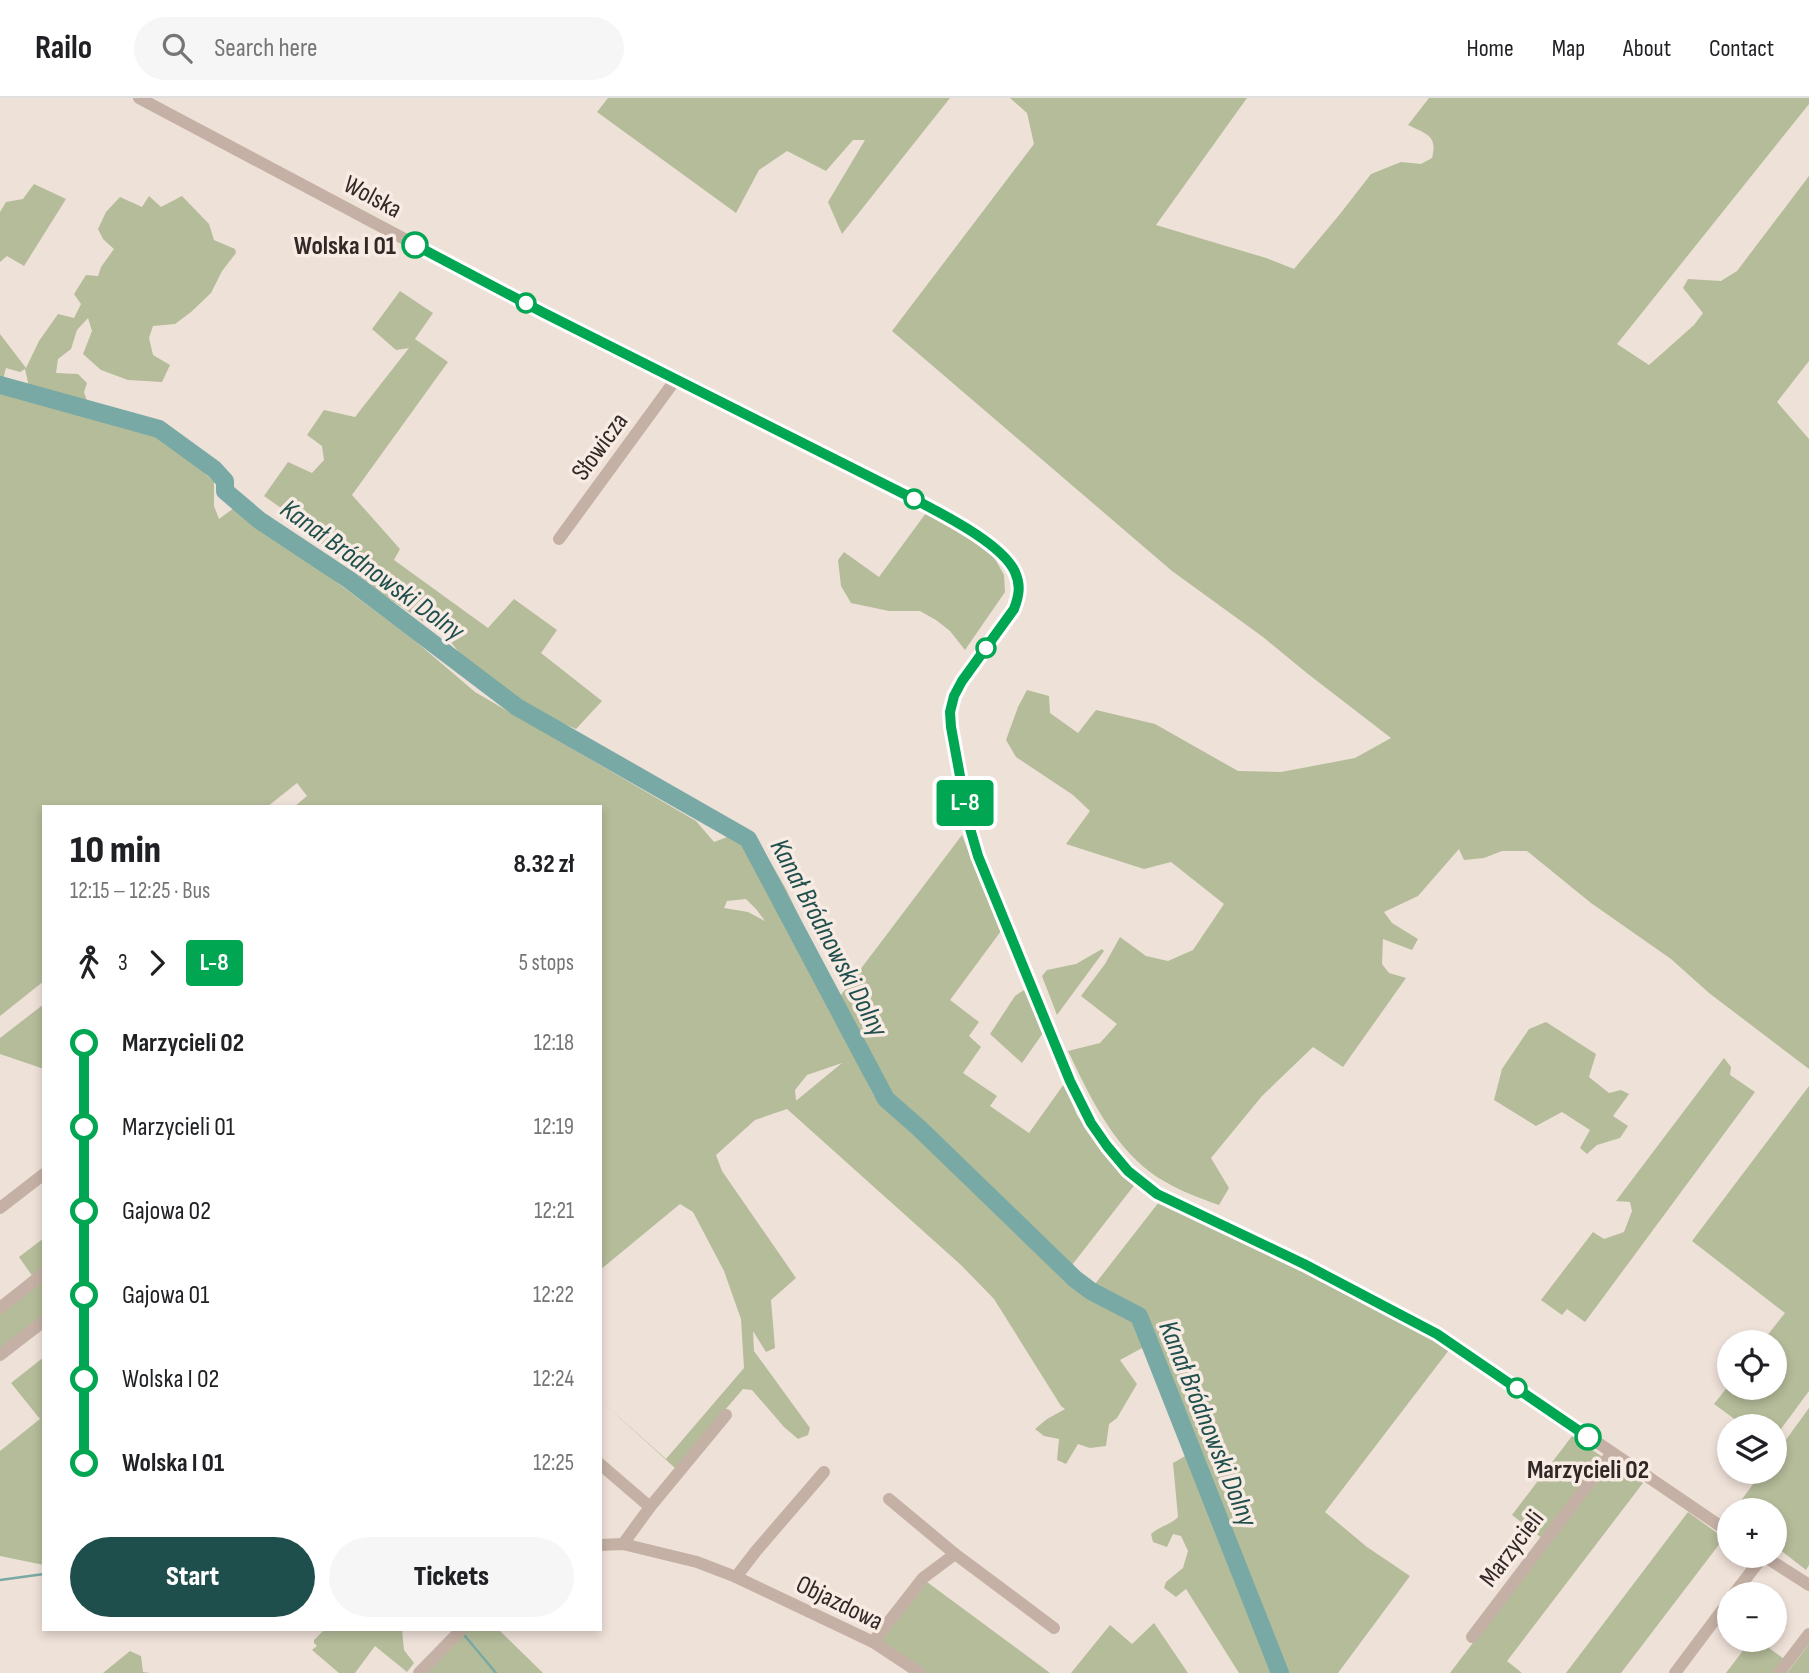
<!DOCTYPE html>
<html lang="en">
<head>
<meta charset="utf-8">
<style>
  :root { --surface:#fff; --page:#f6f6f6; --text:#202124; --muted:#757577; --line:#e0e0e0; --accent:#1f4f4c }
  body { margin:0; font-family:"Sofia Sans Condensed",sans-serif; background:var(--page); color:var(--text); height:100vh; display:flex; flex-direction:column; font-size:26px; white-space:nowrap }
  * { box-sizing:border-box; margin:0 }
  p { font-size:23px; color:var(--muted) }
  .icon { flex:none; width:38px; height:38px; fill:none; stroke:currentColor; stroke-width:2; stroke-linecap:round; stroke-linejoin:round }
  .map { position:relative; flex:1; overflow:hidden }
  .side { position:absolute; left:42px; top:707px; width:560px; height:826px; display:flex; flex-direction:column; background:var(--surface); border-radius:0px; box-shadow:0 4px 10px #0003 }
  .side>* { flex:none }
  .badge { padding:0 14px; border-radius:5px; font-size:24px; line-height:46px }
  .buttons { position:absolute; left:1717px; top:1232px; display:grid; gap:14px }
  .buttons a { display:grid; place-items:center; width:70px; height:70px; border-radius:50%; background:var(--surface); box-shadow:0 4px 10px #0003; font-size:35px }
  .map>.badge { position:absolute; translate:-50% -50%; box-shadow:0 0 0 4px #fff }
  .legs { display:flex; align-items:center; gap:10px; height:77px; padding:0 28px; font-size:23px }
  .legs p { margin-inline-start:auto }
  .head { display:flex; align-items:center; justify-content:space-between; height:119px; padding:0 28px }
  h1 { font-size:38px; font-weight:800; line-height:52px }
  .action { display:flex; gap:14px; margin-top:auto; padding:14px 28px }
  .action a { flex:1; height:80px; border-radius:42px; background:var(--accent); color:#fff; font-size:28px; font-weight:800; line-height:80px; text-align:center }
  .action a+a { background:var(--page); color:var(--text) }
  ul { padding:0 28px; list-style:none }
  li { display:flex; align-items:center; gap:24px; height:84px; font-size:26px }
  li i { display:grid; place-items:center; width:10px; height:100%; margin:0 9px; background:currentColor }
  li i::after { content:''; width:18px; height:18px; margin:-9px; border:5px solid; border-radius:50%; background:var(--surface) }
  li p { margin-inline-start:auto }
  li:first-child i { background:linear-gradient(#0000 50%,currentColor 0) }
  li:last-child i { background:linear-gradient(currentColor 50%,#0000 0) }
  header { display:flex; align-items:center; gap:42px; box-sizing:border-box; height:98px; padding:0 35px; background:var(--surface); border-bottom:2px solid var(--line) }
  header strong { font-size:33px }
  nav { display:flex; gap:38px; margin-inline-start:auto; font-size:24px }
  .search { width:490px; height:63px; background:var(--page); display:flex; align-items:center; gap:18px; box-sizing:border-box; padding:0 24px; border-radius:38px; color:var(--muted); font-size:26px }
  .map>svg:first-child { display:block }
  .green { fill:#b5bc9a; fill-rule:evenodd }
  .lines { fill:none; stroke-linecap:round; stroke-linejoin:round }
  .stream { stroke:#79a9a5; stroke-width:2.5 }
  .river { stroke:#79a9a5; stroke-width:18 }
  .minor { stroke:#c5b0a5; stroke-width:12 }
  .line-1-casing { stroke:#fff; stroke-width:16 }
  .line-1 { stroke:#00a651; stroke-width:10 }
  .stop-1-dot { fill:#fff; stroke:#00a651; stroke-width:3.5 }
  .labels { text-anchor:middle; stroke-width:7; stroke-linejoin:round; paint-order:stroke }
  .street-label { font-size:26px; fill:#322826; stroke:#f7ebe4 }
  .stop-label { font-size:26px; font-weight:bold; fill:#322826; stroke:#f7ebe4; text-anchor:end }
  .water-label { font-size:28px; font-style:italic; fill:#1f4f4c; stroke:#f7ebe4 }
</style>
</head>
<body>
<header>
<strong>Railo</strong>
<div class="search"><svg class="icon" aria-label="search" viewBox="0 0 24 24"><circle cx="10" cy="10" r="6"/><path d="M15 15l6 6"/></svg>Search here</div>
<nav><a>Home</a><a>Map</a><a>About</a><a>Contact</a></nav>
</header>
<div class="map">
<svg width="1809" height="1575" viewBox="0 0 1809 1575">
  <rect width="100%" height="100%" fill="#eee1d8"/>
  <g class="green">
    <path d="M608,0H950L842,136L828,104L865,42H853L826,73L787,53L759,72L736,115L597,14Z"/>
    <path d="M1010,0H1247L1156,127L1266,160L1294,171L1340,116L1371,76L1401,64L1421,66L1432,60C1438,37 1426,36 1408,27L1429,0H1809V6L1617,246L1649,267L1694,227L1703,215L1683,190L1688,181L1721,183L1737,173L1809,78V263L1777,304L1809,341V971L1709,895L1671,861L1591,805L1527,753H1502L1484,760L1464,762L1459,751L1418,798L1384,814L1392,825L1418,841L1412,852L1383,841L1382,866L1389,875L1406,880L1343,969L1313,949L1262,998L1211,1060L1229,1090L1219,1107C1196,1099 1170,1089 1150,1074C1111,1044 1089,997 1068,953L1100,945L1117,926L1081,898L1105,866L1120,839L1146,858L1168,863L1193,852L1224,806L1171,764L1144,771L1066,746L1090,713L1073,697L1016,659L1006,642L1018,609L1027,592L1049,598L1050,615L1078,635L1096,612L1155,626L1238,673L1281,674L1355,660L1391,640L1308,576L1263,539L1172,473L892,233L1034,46L1027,15Z"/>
    <path d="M34,86L66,101L24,168L7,158L0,164V114L6,104L23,101Z"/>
    <path d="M149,98L161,109L182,98L209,126L214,142L235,151L236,155L222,173L211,195L191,214L175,226L153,228L149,240L153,257L170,267L162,284L128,282L101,272L83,256L92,233L88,220L77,232L71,251L58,261L56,275L78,276L87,285L84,294L87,303L29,289L25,271L20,274L6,270L3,281L0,280V236L26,270L39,243L58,216L74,220L81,206L74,196L86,177L98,178L101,169L114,151L103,141L98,131L106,114L120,99L142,109Z"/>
    <path d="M400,193L433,215L415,241L448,264L352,397L400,451L394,462L488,530L514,501L557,532L541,555L602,603L576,631L548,619L486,579L460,556L448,540L376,492L305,432L291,417L264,398L288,364L312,375L324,362L322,348L307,337L324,312L355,319L409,250L396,252L372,231Z"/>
    <path d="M0,294L155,334L185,356L214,384V408L219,421L234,410L268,438L300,457L414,542L475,594L696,723L714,744L730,738L740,730L760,746L786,791L838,901L962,737L980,784L1001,833L950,902L979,924L969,938L981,949L963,975L997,998L990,1008L1029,1035L1064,986L1077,1017L1109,1063L1136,1085L1072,1167L1088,1182L1095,1186L1159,1104C1189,1121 1220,1132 1251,1147C1318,1178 1385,1213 1449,1252L1325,1414L1367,1449L1410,1478L1338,1575H1288L1282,1561L1271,1570L1273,1575H1239L1186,1491L1176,1499L1164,1490L1166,1484L1183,1470L1188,1453L1181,1438L1173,1436L1167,1449L1153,1444L1151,1436C1160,1428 1170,1427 1178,1419L1173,1365L1187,1357L1144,1249L1120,1262L1137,1286L1117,1320L1109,1326L1106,1348L1090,1350L1078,1346L1066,1366L1057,1362L1059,1341L1044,1338L1035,1331L1047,1321L1065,1311L1061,1308L994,1201L961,1167L787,1011L755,1022L716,1057L722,1073L796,1180L771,1202L775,1250L766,1254L753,1233L754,1253L810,1330L808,1337L798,1341L784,1329L752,1292L743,1291L675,1370L600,1302L666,1361L744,1270L741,1221L724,1173L693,1114L680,1106L600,1172V709H294L307,698L297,685L267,709H44V883L0,918ZM746,801L756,811L765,823L748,814L724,810L727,803ZM839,902L885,990L874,998L831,910ZM842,965L797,1002H796L795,992L807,977Z"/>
    <path d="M926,415L955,430L994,459L1004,477L1005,494L965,552L950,533L936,522L920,513H889L851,505L841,488L838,462L844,454L879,479Z"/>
    <path d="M1102,851L1104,853L1057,917L1042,878L1047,872L1076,866Z"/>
    <path d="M1024,892L1043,935L1022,965L990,936L1015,898Z"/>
    <path d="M44,906V971L0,956V940Z"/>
    <path d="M1546,924L1596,956L1589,979L1609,995L1621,992L1629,996L1613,1018L1628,1028L1620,1040L1597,1047L1587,1056L1580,1050L1590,1032L1562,1014L1536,1028L1494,1002L1502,971L1529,931Z"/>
    <path d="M1724,960L1731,969L1730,977L1755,994L1585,1224L1567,1211L1562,1217L1541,1202L1593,1134L1604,1141L1624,1134L1632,1113L1630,1104L1616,1103Z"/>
    <path d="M1809,988V1293L1775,1339L1774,1328H1744L1714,1306L1729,1287V1290H1774V1244H1762L1785,1215L1692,1143Z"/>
    <path d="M44,1140V1170L33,1179L19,1159Z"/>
    <path d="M44,1182V1219L0,1254V1216Z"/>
    <path d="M44,1259V1467L0,1458V1353L40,1321L11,1285Z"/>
    <path d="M1809,1310V1467L1806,1472L1775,1448L1774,1412H1734L1762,1374H1774L1775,1357Z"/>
    <path d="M1572,1338L1604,1360L1543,1441L1512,1417Z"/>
    <path d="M1610,1364L1643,1385L1507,1563L1522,1575H1450Z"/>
    <path d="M1688,1414L1724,1440L1621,1575H1566Z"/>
    <path d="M927,1484L1050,1575H925L881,1543Z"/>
    <path d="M1154,1525L1188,1575H1071L1110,1527L1132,1546Z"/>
    <path d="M325,1531H402L404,1552L414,1565L407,1574L375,1548L355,1575H339L312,1552L317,1548L314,1545V1542Z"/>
    <path d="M467,1531H498L543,1575H425Z"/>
    <path d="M1751,1542H1758L1784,1561L1773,1575H1726Z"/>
    <path d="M1809,1546V1575H1787Z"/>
    <path d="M130,1553L141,1558L143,1574L150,1575H103Z"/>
  </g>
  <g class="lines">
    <g class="stream">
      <path d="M0,1482L44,1476"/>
      <path d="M465,1538L496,1575"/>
    </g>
    <path class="river" d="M0,287L159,331L214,371L225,383V393L259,422L348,481L517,609L748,741L886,1001L919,1030L1075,1181L1091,1193L1139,1218L1280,1575"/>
    <g class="minor">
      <path d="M139,0L525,205L912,400C943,417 1017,451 1019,490C1020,497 1017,504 1014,511L963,583L954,598L950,614L951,629C960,684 970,737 989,789L1070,983L1091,1025L1107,1048L1128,1073L1158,1096L1190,1113L1231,1131L1304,1166L1438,1236L1729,1434"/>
      <path d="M559,441L676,281"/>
      <path d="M0,1110L44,1076"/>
      <path d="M0,1210L44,1175"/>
      <path d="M0,1257L44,1223"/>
      <path d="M600,1366L650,1409L623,1446"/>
      <path d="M889,1401L955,1456L1054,1530"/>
      <path d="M650,1409L726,1317"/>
      <path d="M600,1447L623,1446L697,1464L736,1479L873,1544L920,1575"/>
      <path d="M1764,1458L1809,1487"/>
      <path d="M736,1479L756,1453L824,1374"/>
      <path d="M1734,1496L1763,1458"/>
      <path d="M1472,1539L1612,1355"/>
      <path d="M873,1544L923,1480L955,1456"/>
      <path d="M419,1575L462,1531"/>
      <path d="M1675,1575L1729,1503"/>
      <path d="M1779,1575L1809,1536"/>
    </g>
  </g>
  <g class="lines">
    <defs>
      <path id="line-1" d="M415,147L544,215L912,400C940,415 1002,445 1015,474C1021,487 1019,498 1014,511L962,583L954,598L950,614L951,629L969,727L978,758L1070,983L1091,1025L1107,1048L1128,1073L1157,1096L1304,1166L1437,1236L1588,1339"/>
    </defs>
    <use href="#line-1" class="line-1-casing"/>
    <use href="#line-1" class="line-1"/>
  </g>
  <g class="stop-1-dot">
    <circle cx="415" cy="147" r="12"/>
    <circle cx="526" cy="205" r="9"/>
    <circle cx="914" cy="401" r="9"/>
    <circle cx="986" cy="550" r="9"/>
    <circle cx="1517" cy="1290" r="9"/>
    <circle cx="1588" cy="1339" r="12"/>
  </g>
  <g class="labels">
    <g class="street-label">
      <text transform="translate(373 98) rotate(28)" y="9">Wolska</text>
      <text transform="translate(599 348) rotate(-54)" y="9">Słowicza</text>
      <text transform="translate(1511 1450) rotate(-53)" y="9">Marzycieli</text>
      <text transform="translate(840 1504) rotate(26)" y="9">Objazdowa</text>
    </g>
    <g class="stop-label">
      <text x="396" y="156">Wolska I 01</text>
      <text x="1588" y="1380" text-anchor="middle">Marzycieli 02</text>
    </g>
    <g class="water-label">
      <text transform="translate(373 471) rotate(36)" y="10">Kanał Bródnowski Dolny</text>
      <text transform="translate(830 839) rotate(62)" y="10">Kanał Bródnowski Dolny</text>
      <text transform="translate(1209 1325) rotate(68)" y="10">Kanał Bródnowski Dolny</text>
    </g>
  </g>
</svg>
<div class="buttons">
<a><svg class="icon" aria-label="locate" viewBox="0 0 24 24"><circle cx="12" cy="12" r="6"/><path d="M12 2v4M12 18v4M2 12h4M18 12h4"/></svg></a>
<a><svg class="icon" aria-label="layers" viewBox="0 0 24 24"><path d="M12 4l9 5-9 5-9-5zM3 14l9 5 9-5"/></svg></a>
<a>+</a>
<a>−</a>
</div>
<b class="badge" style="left:965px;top:705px;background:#00a651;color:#fff">L-8</b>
<section class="side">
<div class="head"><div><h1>10 min</h1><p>12:15 – 12:25 · Bus</p></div><b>8.32 zł</b></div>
<div class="legs"><svg class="icon" aria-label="walk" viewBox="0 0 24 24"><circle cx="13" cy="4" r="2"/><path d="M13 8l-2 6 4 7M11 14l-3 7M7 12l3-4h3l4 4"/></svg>3<svg class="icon" aria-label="forward" viewBox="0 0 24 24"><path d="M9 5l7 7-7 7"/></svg><b class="badge" style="background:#00a651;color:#fff">L-8</b><p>5 stops</p></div>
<ul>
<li><i style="color:#00a651"></i><b>Marzycieli 02</b><p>12:18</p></li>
<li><i style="color:#00a651"></i><span>Marzycieli 01</span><p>12:19</p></li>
<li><i style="color:#00a651"></i><span>Gajowa 02</span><p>12:21</p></li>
<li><i style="color:#00a651"></i><span>Gajowa 01</span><p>12:22</p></li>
<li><i style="color:#00a651"></i><span>Wolska I 02</span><p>12:24</p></li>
<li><i style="color:#00a651"></i><b>Wolska I 01</b><p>12:25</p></li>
</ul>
<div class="action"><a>Start</a><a>Tickets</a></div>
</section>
</div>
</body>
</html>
